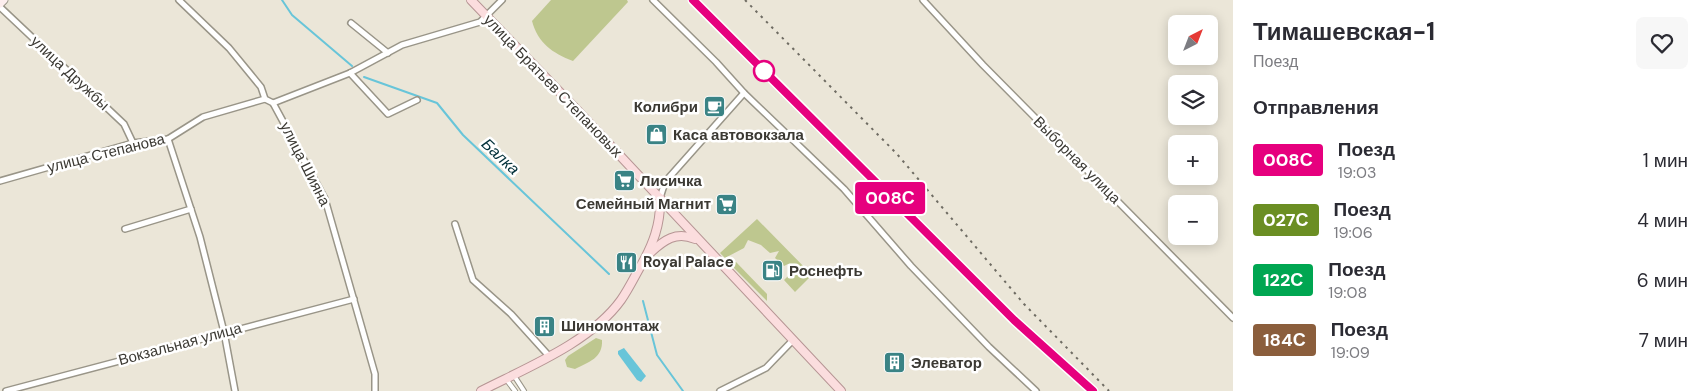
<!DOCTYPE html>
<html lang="ru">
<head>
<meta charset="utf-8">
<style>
  :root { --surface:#fff; --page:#f7f7f7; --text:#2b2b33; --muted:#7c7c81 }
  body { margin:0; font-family:"DM Sans",sans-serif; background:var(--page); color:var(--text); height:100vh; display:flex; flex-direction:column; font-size:19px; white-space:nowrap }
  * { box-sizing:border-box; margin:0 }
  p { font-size:16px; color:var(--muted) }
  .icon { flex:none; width:28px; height:28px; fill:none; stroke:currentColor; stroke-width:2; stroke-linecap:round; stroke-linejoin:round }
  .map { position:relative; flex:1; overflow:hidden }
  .panel { display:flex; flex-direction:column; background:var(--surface); width:475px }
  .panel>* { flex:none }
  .badge { padding:0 10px; border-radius:4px; font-size:18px; line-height:32px }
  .needle { width:32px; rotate:42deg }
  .tools { position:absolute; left:1168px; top:15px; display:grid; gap:10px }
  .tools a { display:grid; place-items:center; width:50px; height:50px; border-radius:8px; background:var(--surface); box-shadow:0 2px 12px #0003; font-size:25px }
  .map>.badge { position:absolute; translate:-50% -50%; box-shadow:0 0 0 2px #fff }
  h2 { padding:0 20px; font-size:19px; line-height:45px }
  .round { display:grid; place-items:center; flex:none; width:52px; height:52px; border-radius:8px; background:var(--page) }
  .head { display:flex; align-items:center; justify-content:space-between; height:85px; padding:0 20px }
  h1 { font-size:24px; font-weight:700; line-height:38px }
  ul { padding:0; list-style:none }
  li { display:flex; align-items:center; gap:15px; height:60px; padding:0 20px }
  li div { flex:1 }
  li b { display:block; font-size:19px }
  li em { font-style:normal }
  li .badge { min-width:55px; font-weight:700; text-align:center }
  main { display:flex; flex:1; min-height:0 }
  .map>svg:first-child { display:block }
  .green { fill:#bec78f }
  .water { fill:#68c5d9 }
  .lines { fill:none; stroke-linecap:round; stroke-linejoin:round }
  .stream { stroke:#68c5d9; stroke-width:2 }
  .pedestrian-casing { stroke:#999588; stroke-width:6 }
  .minor-casing { stroke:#999588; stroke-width:8 }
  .secondary-casing { stroke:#999588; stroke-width:9 }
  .primary-casing { stroke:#b69594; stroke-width:10 }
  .pedestrian { stroke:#fff; stroke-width:4 }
  .minor { stroke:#fff; stroke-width:5 }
  .secondary { stroke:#fdeeee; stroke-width:7 }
  .primary { stroke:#fbddde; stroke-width:8 }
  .rail { stroke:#6f6c63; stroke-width:2; stroke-dasharray:2.5 5; stroke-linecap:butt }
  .line-casing { stroke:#fff; stroke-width:11 }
  .line { stroke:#e6007e; stroke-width:8 }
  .stop-dot { fill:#fff; stroke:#e6007e; stroke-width:2.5 }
  .labels { text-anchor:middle; stroke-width:5; stroke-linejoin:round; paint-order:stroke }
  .street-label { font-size:15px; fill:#3b3933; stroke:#fff }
  .poi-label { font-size:15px; font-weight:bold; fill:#3b3933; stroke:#fff; text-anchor:start }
  .water-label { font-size:16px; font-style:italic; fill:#002f38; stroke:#fff }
</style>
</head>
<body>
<main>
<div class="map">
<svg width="1233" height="391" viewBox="0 0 1233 391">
  <rect width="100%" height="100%" fill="#ebe6d8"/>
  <g class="green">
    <path d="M551,0H627L628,2L573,61C552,53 538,43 532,21Z"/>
    <path d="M757,219L812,275L795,292L784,280L790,274L792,267L788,264L784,266L775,258L779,251L770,253L761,245L748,240L744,248L725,258L720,253Z"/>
    <path d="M734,262H736L767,294V301L733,267Z"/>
    <path d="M596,338L602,340C603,358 589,362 575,369L567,367L565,360L568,356Z"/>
  </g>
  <path class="water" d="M624,348L646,376L641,382L637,380L618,354V351Z"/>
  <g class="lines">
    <g class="stream">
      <path d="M282,0L292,15L352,66"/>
      <path d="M364,77L437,103L463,135L609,274"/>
      <path d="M643,301L657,355L683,391"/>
    </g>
    <defs>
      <g id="pedestrian">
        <path d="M513,374L524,391"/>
        <path d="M506,379L515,391"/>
      </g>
      <g id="minor">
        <path d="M179,0L229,48L261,87L265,99L273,103L325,199L375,374V391"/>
        <path d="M653,0L716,62L744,93L844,189L911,266L989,347L1036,391"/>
        <path d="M923,0L983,65L1233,318"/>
        <path d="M0,7L124,124L133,143"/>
        <path d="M351,23L388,53"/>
        <path d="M350,73L388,114L417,100"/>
        <path d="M273,103L350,73L402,45L480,22L502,0"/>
        <path d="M168,139L200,237L224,332L235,391"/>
        <path d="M0,181L133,143L168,139L203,117L265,99"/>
        <path d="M660,198L665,182L744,93"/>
        <path d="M455,224L473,280L511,314L549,356"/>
        <path d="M125,229L191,209"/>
        <path d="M6,391L354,299"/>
        <path d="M720,391L766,368L793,340"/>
      </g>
      <path id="secondary" d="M0,4L4,0"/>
      <g id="primary">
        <path d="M471,0L579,112L841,391"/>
        <path d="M650,253C664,240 676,231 695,239"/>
        <path d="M481,391C526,368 591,342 621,300C628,290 634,278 640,267C653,245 661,224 660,198"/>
      </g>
    </defs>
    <use href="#pedestrian" class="pedestrian-casing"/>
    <use href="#minor" class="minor-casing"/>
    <use href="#secondary" class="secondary-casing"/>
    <use href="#primary" class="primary-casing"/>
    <use href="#pedestrian" class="pedestrian"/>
    <use href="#minor" class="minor"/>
    <use href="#secondary" class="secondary"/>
    <use href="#primary" class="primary"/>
    <g class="rail">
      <path d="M693,0L1014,320L1093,391"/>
      <path d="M745,0L897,154L1024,304L1109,391"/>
    </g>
  </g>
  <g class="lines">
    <defs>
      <path id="line" d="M693,0L1014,320L1093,391"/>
    </defs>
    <use href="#line" class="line-casing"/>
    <use href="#line" class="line"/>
  </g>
  <defs>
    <symbol id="cafe-square" viewBox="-11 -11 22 22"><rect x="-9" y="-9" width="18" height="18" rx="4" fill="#3a8385" stroke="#fff"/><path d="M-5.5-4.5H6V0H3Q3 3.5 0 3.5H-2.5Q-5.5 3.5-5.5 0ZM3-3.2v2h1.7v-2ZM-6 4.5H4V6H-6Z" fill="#fff"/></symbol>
    <symbol id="shop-square" viewBox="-11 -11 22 22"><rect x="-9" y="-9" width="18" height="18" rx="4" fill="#3a8385" stroke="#fff"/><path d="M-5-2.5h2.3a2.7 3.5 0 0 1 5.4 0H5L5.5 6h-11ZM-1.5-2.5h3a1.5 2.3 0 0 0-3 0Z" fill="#fff"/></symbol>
    <symbol id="supermarket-square" viewBox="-11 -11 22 22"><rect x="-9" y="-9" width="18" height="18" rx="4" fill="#3a8385" stroke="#fff"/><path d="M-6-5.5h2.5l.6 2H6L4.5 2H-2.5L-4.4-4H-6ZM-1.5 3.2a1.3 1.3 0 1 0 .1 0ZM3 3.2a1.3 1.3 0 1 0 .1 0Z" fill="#fff"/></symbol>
    <symbol id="restaurant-square" viewBox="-11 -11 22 22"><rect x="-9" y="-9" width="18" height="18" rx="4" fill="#3a8385" stroke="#fff"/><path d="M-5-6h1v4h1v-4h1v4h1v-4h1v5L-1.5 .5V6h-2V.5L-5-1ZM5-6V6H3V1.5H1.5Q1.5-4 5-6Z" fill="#fff"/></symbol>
    <symbol id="fuel-square" viewBox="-11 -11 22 22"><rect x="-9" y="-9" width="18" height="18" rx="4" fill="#3a8385" stroke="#fff"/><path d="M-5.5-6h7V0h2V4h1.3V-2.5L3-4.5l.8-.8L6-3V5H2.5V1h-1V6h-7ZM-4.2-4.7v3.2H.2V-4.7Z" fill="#fff"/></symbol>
    <symbol id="building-square" viewBox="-11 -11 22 22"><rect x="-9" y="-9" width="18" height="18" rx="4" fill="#3a8385" stroke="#fff"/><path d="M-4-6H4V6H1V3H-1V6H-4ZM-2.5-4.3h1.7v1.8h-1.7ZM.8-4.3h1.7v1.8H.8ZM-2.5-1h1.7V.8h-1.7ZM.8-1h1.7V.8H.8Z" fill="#fff"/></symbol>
  </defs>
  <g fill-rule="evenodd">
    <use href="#cafe-square" x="702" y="94" width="25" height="25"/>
    <use href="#shop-square" x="644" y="122" width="25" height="25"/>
    <use href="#supermarket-square" x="612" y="168" width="25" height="25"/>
    <use href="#supermarket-square" x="714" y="192" width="25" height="25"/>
    <use href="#restaurant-square" x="614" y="250" width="25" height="25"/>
    <use href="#fuel-square" x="760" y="258" width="25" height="25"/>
    <use href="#building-square" x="532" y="314" width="25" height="25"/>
    <use href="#building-square" x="882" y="350" width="25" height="25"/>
  </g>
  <circle class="stop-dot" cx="764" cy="71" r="10"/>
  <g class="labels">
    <g class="street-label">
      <text transform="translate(70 73) rotate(43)" y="5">улица Дружбы</text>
      <text transform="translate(553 86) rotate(46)" y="5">улица Братьев Степановых</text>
      <text transform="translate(106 153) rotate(-14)" y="5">улица Степанова</text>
      <text transform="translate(1077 160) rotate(45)" y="5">Выборная улица</text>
      <text transform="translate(305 164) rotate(63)" y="5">улица Шияна</text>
      <text transform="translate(180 344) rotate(-15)" y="5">Вокзальная улица</text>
    </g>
    <g class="poi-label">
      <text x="698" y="112" text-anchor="end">Колибри</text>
      <text x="673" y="140">Каса автовокзала</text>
      <text x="640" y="186">Лисичка</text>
      <text x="711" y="209" text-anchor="end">Семейный Магнит</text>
      <text x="643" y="267">Royal Palace</text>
      <text x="789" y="276">Роснефть</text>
      <text x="561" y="331">Шиномонтаж</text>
      <text x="911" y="368">Элеватор</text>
    </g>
    <g class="water-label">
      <text transform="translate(501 156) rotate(43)" y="6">Балка</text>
    </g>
  </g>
</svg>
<div class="tools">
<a><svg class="needle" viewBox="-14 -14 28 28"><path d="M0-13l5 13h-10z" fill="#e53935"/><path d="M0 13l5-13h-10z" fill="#7c7c81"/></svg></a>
<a><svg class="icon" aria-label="layers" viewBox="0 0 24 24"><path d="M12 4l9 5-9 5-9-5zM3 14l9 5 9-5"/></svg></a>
<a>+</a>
<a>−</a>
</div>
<b class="badge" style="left:890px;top:198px;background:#e6007e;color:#fff">008С</b>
</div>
<section class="panel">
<div class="head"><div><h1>Тимашевская-1</h1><p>Поезд</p></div><a class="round"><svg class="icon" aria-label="heart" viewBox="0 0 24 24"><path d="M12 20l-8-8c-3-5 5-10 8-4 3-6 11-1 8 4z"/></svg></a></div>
<h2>Отправления</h2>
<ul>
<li><span class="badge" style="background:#e6007e;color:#fff">008С</span><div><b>Поезд</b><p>19:03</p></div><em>1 мин</em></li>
<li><span class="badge" style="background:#6b8e23;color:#fff">027С</span><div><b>Поезд</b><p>19:06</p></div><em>4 мин</em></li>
<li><span class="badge" style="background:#00a651;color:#fff">122С</span><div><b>Поезд</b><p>19:08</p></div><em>6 мин</em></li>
<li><span class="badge" style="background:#8b5e3c;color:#fff">184С</span><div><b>Поезд</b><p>19:09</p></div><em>7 мин</em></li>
</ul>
</section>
</main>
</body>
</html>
